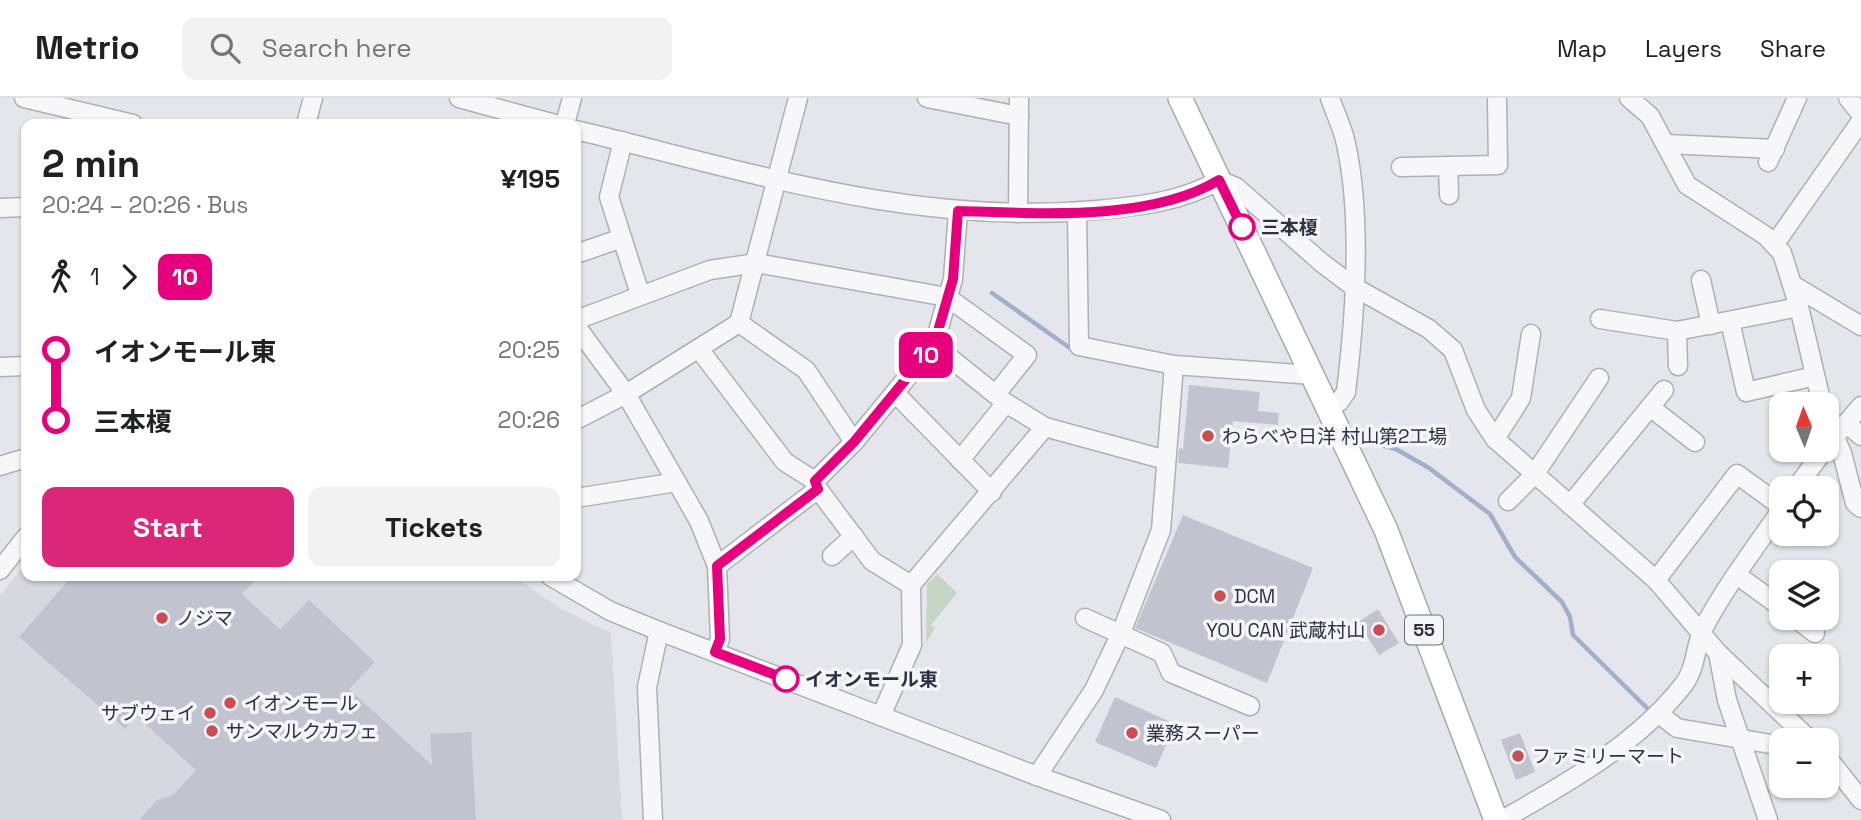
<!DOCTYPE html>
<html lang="en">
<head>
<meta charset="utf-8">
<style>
  :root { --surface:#fff; --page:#f2f2f2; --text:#202124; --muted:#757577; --line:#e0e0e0; --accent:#db2777 }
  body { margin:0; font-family:"Space Grotesk","Noto Sans JP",sans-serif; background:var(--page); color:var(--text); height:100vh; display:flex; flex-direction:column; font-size:26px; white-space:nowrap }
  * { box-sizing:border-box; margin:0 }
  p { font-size:23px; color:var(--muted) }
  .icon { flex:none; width:38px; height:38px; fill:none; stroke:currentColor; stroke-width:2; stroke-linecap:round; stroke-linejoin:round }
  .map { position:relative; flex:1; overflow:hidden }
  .panel { position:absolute; left:21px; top:21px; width:560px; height:462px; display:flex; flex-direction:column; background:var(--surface); border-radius:14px; box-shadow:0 2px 5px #0004 }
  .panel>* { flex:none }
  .badge { padding:0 14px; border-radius:10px; font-size:24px; line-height:46px }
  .needle { width:46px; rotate:358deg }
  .fabs { position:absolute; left:1769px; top:294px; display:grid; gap:14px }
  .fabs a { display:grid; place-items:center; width:70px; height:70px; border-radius:14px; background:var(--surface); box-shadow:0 2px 5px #0004; font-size:35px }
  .map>.badge { position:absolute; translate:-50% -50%; box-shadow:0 0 0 4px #fff }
  .legs { display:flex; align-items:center; gap:10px; height:77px; padding:0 21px; font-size:23px }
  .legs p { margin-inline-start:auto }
  .summary { display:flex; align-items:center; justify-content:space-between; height:119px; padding:0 21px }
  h1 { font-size:38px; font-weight:800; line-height:52px }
  .button { display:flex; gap:14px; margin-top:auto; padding:14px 21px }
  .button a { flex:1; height:80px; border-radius:14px; background:var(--accent); color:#fff; font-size:28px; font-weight:800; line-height:80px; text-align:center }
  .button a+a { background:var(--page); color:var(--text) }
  ul { padding:0 21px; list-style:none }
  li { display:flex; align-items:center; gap:24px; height:70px; font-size:26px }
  li i { display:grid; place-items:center; width:10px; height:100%; margin:0 9px; background:currentColor }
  li i::after { content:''; width:18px; height:18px; margin:-9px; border:5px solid; border-radius:50%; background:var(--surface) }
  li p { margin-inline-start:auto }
  li:first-child i { background:linear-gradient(#0000 50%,currentColor 0) }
  li:last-child i { background:linear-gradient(currentColor 50%,#0000 0) }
  header { display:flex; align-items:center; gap:42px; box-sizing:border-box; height:98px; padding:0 35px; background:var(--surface); border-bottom:2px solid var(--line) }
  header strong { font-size:33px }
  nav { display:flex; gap:38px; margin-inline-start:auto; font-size:24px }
  .search { width:490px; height:63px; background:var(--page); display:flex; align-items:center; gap:18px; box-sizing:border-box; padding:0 24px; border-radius:14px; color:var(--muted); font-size:26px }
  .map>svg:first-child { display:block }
  .built { fill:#d6d8e0 }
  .green { fill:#c7d5c5 }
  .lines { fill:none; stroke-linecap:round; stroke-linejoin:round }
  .stream { stroke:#a0afca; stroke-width:4.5 }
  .building { fill:#c1c4ce }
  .minor-casing { stroke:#adb0b9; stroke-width:21 }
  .major-casing { stroke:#a3a9b7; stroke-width:26 }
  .minor { stroke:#f7f7f9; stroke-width:18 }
  .major { stroke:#fff; stroke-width:23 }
  .line-1-casing { stroke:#fff; stroke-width:16 }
  .line-1 { stroke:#e6007e; stroke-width:10 }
  .stop-1-dot { fill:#fff; stroke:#e6007e; stroke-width:3.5 }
  .poi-dot { fill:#cc4d51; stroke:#f4f5f8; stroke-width:2.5 }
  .labels { text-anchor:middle; stroke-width:7; stroke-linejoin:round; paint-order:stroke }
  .shield { fill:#f4f5f8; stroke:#686c79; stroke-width:2 }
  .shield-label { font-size:18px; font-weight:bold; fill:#2c3143 }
  .stop-label { font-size:19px; font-weight:bold; fill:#2c3143; stroke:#f4f5f8; text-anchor:start }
  .poi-label { font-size:19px; fill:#2c3143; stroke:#f4f5f8; text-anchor:start }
</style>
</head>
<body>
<header>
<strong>Metrio</strong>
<div class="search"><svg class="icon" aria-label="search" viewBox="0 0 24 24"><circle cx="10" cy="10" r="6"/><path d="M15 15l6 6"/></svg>Search here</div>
<nav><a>Map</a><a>Layers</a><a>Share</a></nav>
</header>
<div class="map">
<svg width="1861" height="722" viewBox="0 0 1861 722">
  <rect width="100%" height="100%" fill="#e4e6eb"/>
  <path class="built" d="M26,465V478H513L561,511L611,535L622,722H0V498Z"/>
  <path class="green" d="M937,476L957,495L931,527L935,530L926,545L927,486Z"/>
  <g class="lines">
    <g class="stream">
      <path d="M992,195L1077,255"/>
      <path d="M1352,340L1396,351L1429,370L1490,416L1515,459L1562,504L1570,519L1573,537L1650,613"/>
    </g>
  </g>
  <g class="building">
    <path d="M1189,287L1260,294L1258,313L1279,315L1278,327L1233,323L1228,370L1178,365L1179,350L1183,351Z"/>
    <path d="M1183,417L1313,470L1267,585L1135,530Z"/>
    <path d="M72,478H259L242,496L280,531L309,502L375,564L349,591L432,667L430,636L471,634L476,722H139L157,702L173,697L196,672L136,618L125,631L19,539Z"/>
    <path d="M1378,511L1399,545L1379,557L1358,524Z"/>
    <path d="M1115,599L1175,626L1156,670L1095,644Z"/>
    <path d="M1520,635L1535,674L1516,682L1501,642Z"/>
  </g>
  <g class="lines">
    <defs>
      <g id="minor">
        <path d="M24,0L133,26"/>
        <path d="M459,0L555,26"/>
        <path d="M927,0L1019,18"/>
        <path d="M1629,0L1650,18L1687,87L1766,138L1782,155L1799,209L1822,306"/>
        <path d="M1848,0L1861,16"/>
        <path d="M306,26L313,0"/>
        <path d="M565,26L572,0"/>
        <path d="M576,32C751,74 913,128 1097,112C1139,108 1182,104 1219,82L1236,89L1322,165L1354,189L1429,231L1453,252L1476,312L1495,341L1656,482L1718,555L1810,642"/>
        <path d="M623,43L609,99L640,196"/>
        <path d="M1667,46L1775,51"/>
        <path d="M1768,64L1797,0"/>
        <path d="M1448,68L1449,97"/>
        <path d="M1401,69L1498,67L1497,0"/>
        <path d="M0,110L26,109"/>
        <path d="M1077,114L1079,248L1174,267L1313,277"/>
        <path d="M1018,115L1019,0"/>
        <path d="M1774,147L1861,23"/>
        <path d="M576,156L622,140"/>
        <path d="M1701,182L1711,227"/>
        <path d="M1793,187L1861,228"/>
        <path d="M1600,221L1677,233L1799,209"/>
        <path d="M576,222L710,172L756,165L947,199L1027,257L996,296"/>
        <path d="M1730,223L1746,294L1815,278"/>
        <path d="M739,225L806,272L854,344"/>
        <path d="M576,228L626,296L699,423L717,468L720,541L715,554"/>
        <path d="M1677,233L1678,268"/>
        <path d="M934,247L1006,305L1045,329"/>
        <path d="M699,251L785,364L815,383"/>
        <path d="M0,269L26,268"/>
        <path d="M896,296L992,394"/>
        <path d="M1329,309L1339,304L1346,294C1355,220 1362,119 1346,46C1343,30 1335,15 1330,0"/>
        <path d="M1650,309L1664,292"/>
        <path d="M576,322L626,296L739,225L798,0"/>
        <path d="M1827,323L1842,355L1855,405L1861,410"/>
        <path d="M1846,325L1861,338"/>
        <path d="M1495,341L1521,300L1531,236"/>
        <path d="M1827,348L1861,308"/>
        <path d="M960,362L1006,305"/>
        <path d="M0,368L26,360"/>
        <path d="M1796,390L1824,352"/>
        <path d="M818,391L872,463L911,487"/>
        <path d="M576,400L677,384"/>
        <path d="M1508,403L1534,377L1599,280"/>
        <path d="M1570,407L1650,309L1695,344"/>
        <path d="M832,458L854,438"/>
        <path d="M717,468L818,391L815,383L854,344L934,247L953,181L958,113"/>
        <path d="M0,472L26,439"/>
        <path d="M1737,477L1782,510"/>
        <path d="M550,478L610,513L659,533L1037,678L1161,722"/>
        <path d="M1656,482L1737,376L1782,409"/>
        <path d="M1085,520L1162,555L1171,575L1250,608"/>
        <path d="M1795,520L1815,535"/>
        <path d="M1718,555L1727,602L1768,722"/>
        <path d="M1658,615L1677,630L1782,648"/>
        <path d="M881,618L912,547L911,487L1045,329L1166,362"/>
        <path d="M1827,659L1861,702"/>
        <path d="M1037,678L1094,592L1121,535L1161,432L1174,267"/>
        <path d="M653,722L647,589L659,533"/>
        <path d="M1502,722C1567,685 1638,646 1684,586C1696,570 1695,549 1703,531C1725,489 1755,450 1782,411"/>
      </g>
      <path id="major" d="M1180,0L1386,432L1496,722"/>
    </defs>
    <use href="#minor" class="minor-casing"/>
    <use href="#major" class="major-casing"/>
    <use href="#minor" class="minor"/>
    <use href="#major" class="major"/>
  </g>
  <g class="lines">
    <defs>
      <path id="line-1" d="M786,581L715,554L720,541L717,468L818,391L815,383L854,344L934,247L953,181L958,113C1038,115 1149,124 1219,82L1242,129"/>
    </defs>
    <use href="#line-1" class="line-1-casing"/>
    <use href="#line-1" class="line-1"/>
  </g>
  <g class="stop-1-dot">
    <circle cx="1242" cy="129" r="12"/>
    <circle cx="786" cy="581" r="12"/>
  </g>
  <g class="poi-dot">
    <circle cx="1208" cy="338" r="7"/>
    <circle cx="1220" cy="498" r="7"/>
    <circle cx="162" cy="520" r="7"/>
    <circle cx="1379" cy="532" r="7"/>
    <circle cx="230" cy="605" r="7"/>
    <circle cx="210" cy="615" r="7"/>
    <circle cx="212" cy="633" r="7"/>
    <circle cx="1132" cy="635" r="7"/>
    <circle cx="1518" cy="658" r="7"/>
  </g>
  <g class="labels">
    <rect class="shield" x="1405" y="517.5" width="38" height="29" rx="5"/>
    <g class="shield-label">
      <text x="1424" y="538">55</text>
    </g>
    <g class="stop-label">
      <text x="1261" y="136">三本榎</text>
      <text x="805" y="588">イオンモール東</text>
    </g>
    <g class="poi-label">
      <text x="1222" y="345">わらべや日洋 村山第2工場</text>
      <text x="1234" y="505">DCM</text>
      <text x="176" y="527">ノジマ</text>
      <text x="1365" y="539" text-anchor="end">YOU CAN 武蔵村山</text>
      <text x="244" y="612">イオンモール</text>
      <text x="196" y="622" text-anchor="end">サブウェイ</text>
      <text x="226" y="640">サンマルクカフェ</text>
      <text x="1146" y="642">業務スーパー</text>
      <text x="1532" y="665">ファミリーマート</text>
    </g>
  </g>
</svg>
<div class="fabs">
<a><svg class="needle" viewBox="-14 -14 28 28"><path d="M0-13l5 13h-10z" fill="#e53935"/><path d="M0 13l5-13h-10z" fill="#757577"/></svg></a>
<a><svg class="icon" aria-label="locate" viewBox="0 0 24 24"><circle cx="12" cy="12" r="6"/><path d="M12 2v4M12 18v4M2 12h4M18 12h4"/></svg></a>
<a><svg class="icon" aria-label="layers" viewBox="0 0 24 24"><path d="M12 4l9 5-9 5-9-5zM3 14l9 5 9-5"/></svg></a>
<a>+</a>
<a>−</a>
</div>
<b class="badge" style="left:926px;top:257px;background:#e6007e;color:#fff">10</b>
<section class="panel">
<div class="summary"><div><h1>2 min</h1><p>20:24 – 20:26 · Bus</p></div><b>¥195</b></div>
<div class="legs"><svg class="icon" aria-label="walk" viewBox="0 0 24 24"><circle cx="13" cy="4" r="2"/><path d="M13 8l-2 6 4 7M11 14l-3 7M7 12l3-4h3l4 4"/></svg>1<svg class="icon" aria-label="forward" viewBox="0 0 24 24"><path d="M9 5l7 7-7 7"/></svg><b class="badge" style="background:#e6007e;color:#fff">10</b></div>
<ul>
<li><i style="color:#e6007e"></i><b>イオンモール東</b><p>20:25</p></li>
<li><i style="color:#e6007e"></i><b>三本榎</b><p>20:26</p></li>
</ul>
<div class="button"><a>Start</a><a>Tickets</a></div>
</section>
</div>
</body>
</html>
